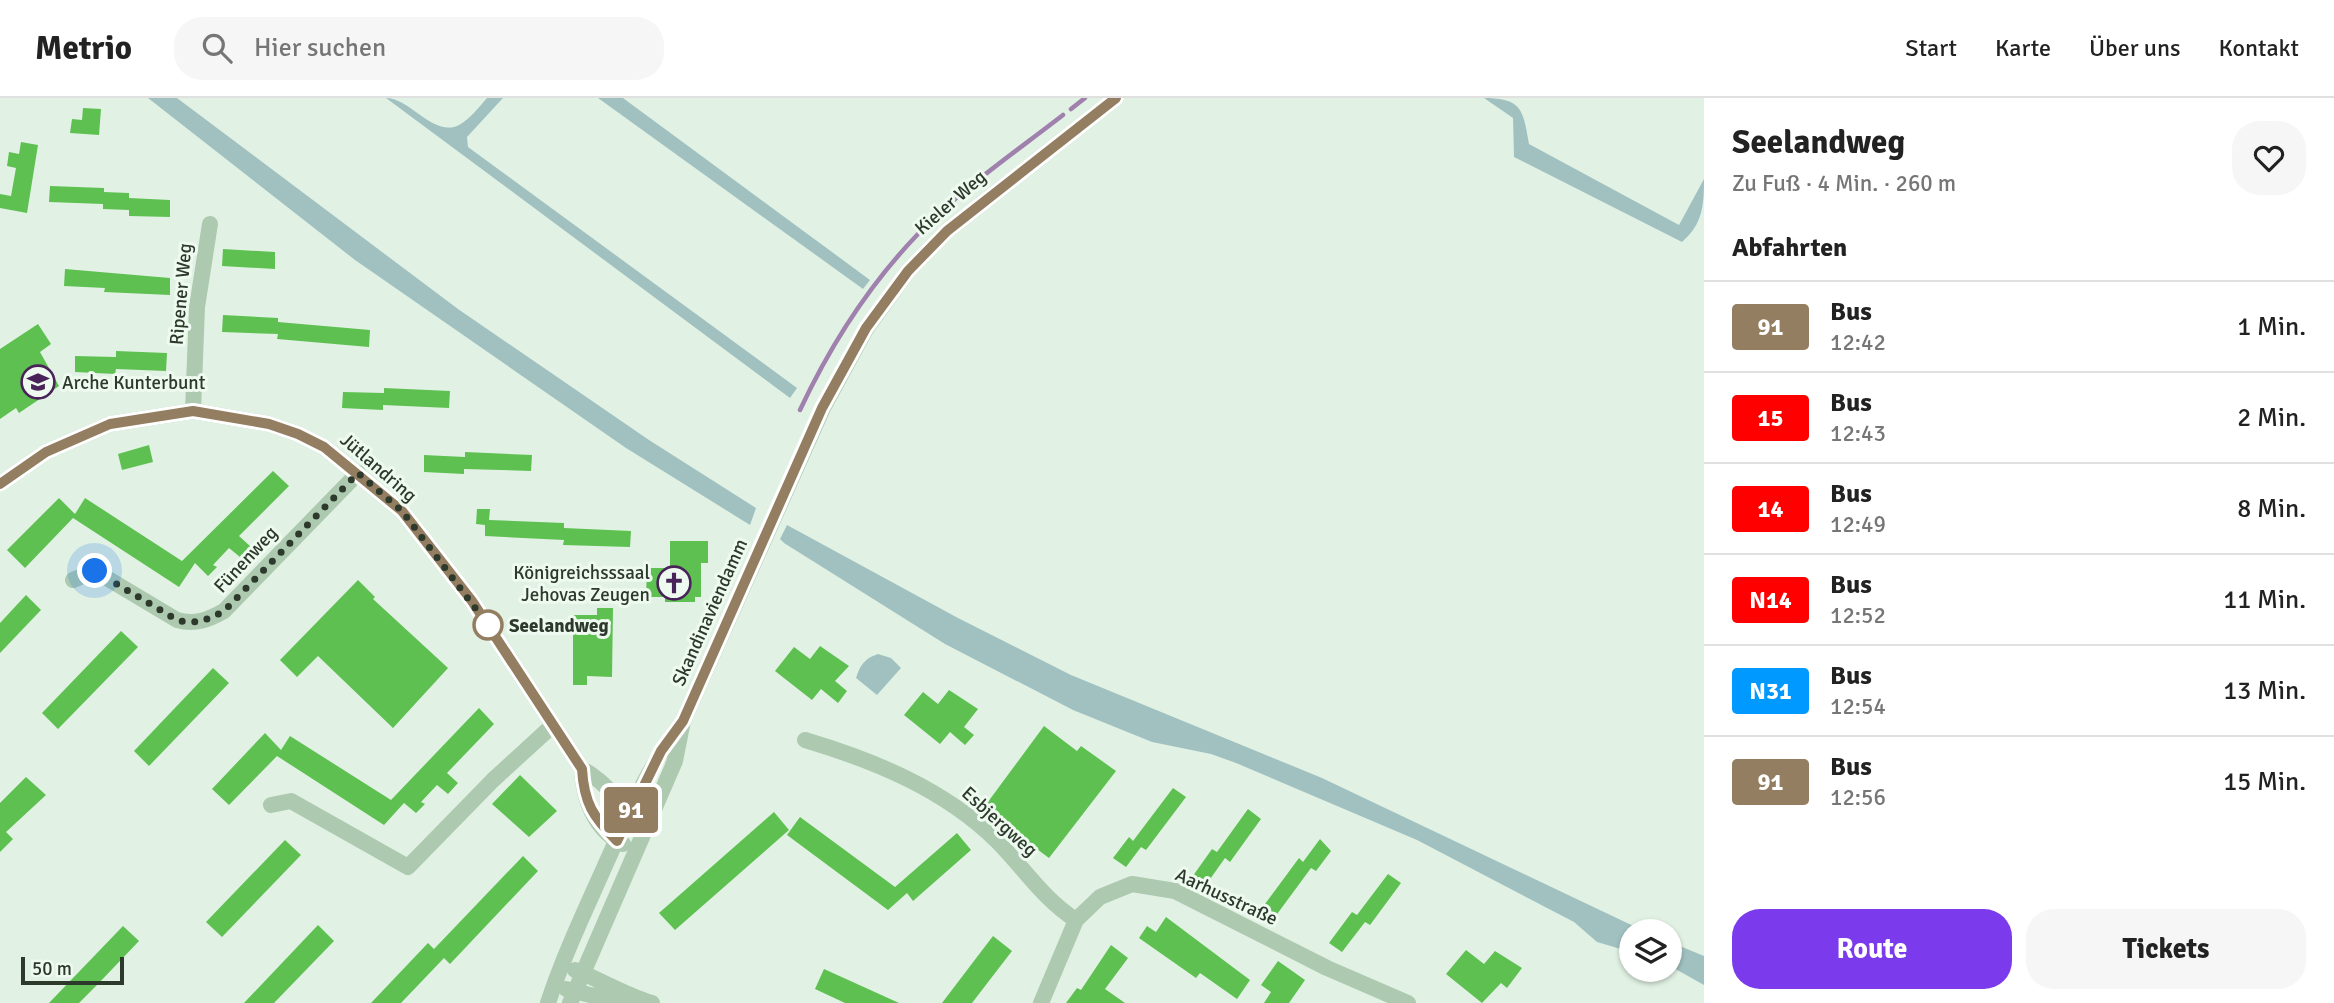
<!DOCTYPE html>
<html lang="de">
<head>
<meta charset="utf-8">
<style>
  :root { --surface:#fff; --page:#f6f6f6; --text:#222; --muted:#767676; --line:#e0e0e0; --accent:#7c3aed }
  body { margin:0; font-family:Signika,sans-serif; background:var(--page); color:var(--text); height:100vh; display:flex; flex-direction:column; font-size:26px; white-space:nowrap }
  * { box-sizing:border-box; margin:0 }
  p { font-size:23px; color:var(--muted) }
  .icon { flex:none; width:38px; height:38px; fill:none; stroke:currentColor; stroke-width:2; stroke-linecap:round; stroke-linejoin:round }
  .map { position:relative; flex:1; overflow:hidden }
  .panel { display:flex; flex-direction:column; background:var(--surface); width:630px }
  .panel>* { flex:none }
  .badge { padding:0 14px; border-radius:5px; font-size:24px; line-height:46px }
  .fabs { position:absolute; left:1619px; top:821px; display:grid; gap:14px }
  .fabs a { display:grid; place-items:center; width:63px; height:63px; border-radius:50%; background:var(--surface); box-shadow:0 2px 5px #0004; font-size:35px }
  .scale { position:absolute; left:21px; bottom:18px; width:103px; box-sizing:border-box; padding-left:7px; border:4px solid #2c392b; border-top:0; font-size:19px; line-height:24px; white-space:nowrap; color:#2c392b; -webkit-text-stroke:5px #eefaf0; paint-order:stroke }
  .you { position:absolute; width:35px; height:35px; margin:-18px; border:5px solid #fff; border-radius:50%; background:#1a73e8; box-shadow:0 0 0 10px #1a73e833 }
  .map>.badge { position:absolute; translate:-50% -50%; box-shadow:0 0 0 4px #fff }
  h2 { padding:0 28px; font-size:26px; line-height:63px }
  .round { display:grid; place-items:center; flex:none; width:74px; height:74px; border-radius:28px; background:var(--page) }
  .summary { display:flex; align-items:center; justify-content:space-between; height:119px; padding:0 28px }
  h1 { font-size:33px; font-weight:800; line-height:52px }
  .cta { display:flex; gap:14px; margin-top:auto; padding:14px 28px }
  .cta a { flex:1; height:80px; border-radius:28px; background:var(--accent); color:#fff; font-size:28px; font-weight:800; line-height:80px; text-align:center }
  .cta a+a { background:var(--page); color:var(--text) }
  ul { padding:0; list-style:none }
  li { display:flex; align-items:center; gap:21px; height:91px; padding:0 28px; border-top:2px solid var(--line) }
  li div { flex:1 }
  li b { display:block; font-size:26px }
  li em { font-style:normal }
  li .badge { min-width:77px; font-weight:700; text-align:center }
  header { display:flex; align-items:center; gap:42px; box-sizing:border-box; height:98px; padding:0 35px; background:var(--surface); border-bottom:2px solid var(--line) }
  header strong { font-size:33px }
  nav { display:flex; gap:38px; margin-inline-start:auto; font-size:24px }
  .search { width:490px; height:63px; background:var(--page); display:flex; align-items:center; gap:18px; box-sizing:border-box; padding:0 24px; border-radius:28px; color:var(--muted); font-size:26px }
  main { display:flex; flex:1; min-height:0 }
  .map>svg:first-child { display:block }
  .green { fill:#a1c1c1 }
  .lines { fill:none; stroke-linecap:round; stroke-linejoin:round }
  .stream { stroke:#a081ae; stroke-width:4.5 }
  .building { fill:#5ec051 }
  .minor { stroke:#adcab0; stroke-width:16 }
  .line-casing { stroke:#fff; stroke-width:16 }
  .line { stroke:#947e62; stroke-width:10 }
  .walk { stroke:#2c392b; stroke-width:7; stroke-dasharray:0 12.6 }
  .stop-dot { fill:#fff; stroke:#947e62; stroke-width:3.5 }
  .labels { text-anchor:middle; stroke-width:6; stroke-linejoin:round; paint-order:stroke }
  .street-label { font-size:19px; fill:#2c392b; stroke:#eefaf0 }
  .poi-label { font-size:19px; fill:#2c392b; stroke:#eefaf0; text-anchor:start }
  .stop-label { font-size:19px; font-weight:bold; fill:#2c392b; stroke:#eefaf0; text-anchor:start }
</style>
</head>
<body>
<header>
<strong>Metrio</strong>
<div class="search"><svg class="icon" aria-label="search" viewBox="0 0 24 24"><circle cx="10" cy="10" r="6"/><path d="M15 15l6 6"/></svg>Hier suchen</div>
<nav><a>Start</a><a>Karte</a><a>Über uns</a><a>Kontakt</a></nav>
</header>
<main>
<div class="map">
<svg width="1704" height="905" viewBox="0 0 1704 905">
  <rect width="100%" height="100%" fill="#e1f2e4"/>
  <g class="green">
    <path d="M148,0H177L458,211L649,342L756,410L750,427L626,350L355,162Z"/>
    <path d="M386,0C410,0 434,40 459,27C470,21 479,9 487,0H503L467,39L468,49L797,290L790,300Z"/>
    <path d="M598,0H623L870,182L863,191Z"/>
    <path d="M1484,0C1523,0 1523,13 1529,46L1679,127L1704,81C1704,107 1703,126 1682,144L1514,59L1513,20Z"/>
    <path d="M787,427L958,520L1071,577L1322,680L1644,833H1631V854L1597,844L1574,824L1417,742L1236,665L1211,656L1152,644L1073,612L945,546L784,445L780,441Z"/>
    <path d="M878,556L891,560L901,570L877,597L856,580C860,567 865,560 878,556Z"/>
    <path d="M1670,844L1704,858V887L1670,868Z"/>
  </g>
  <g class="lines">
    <g class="stream">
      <path d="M1071,11L1085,0"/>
      <path d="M800,312C830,248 869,187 918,136C961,91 1014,55 1063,17"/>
    </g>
  </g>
  <g class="building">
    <path d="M83,10L101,11L99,37L70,35L72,21L82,22Z"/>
    <path d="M21,44L38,47L27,115L0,110V96L11,98L16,70L7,68L9,54L19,56Z"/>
    <path d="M50,88L104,90V94L129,95V100L170,102V119L129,118V112L103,111V106L49,104Z"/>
    <path d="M223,151L275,154V171L222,168Z"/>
    <path d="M65,171L170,180V197L104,194L105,190L64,188Z"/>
    <path d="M223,217L278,220V224L370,232L369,249L277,241L278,236L222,234Z"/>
    <path d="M38,226L51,246L40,254L59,288L19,315L16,310L0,321V251Z"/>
    <path d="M116,253L167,255L166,273L116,271L115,276L75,274V258L116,259Z"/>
    <path d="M384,290L450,293L449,310L383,307V312L342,310L343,294L384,295Z"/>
    <path d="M149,347L153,364L122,372L118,356Z"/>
    <path d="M465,354L532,357L531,373L464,371V376L424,374V357L465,359Z"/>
    <path d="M273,373L289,388L239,438L250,448L240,459L229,450L213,467L217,469L208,478L195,465L179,489L73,420L25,470L7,452L59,400L75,416L85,400L182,463Z"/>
    <path d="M477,411H490L489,422L564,425V430L631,433L630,449L563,447L564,442L485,438V427L476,426Z"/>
    <path d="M670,443H708V465H701V499H695V504H665V499H646L647,470H670Z"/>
    <path d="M358,482L375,499L373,501L448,570L393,630L318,558L297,579L280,562Z"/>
    <path d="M26,497L41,512L0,555V525Z"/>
    <path d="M597,510H613L612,579L587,578V587H573V517H597Z"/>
    <path d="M121,533L138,549L58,631L42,615Z"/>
    <path d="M820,548L849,568L835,583L847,593L838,605L821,591L812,602L775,573L794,549L810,561Z"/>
    <path d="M213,570L229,585L149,668L134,653Z"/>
    <path d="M949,592L978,611L964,629L974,637L965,647L950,634L940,646L904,617L923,594L938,606Z"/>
    <path d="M479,610L494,626L447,675L458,685L448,696L437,687L421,704L425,706L416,715L404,705L384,727L277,658L229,707L212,691L265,635L281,652L290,638L391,702Z"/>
    <path d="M1044,628L1077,653L1081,648L1116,673L1049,760L1026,743L1023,746L982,712Z"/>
    <path d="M520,677L557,713L529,739L492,706Z"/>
    <path d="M26,679L46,697L6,734L13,741L0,754V705Z"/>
    <path d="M1173,690L1186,699L1146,752L1141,749L1126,769L1113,760L1129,739L1133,743Z"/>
    <path d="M1248,711L1261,721L1230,764L1225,760L1203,791L1190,782L1212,751L1217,754Z"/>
    <path d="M774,714L789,732L675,832L659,815Z"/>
    <path d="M800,719L895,789L957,735L971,752L913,803L907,795L888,812L787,737Z"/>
    <path d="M1320,741L1331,753L1316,773L1311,770L1272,823L1259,814L1299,760L1303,764Z"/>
    <path d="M285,742L301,757L222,839L206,824Z"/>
    <path d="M523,758L538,773L450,866L444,860L401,905H371L428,845L434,851Z"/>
    <path d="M1388,776L1401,785L1370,827L1365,824L1342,854L1329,845L1352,814L1357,817Z"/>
    <path d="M1166,819L1250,882L1237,901L1200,875L1196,880L1139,840L1147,828L1156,834Z"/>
    <path d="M318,827L334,843L274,905H244Z"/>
    <path d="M123,828L139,843L96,888L79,905H49Z"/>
    <path d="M993,838L1012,853L972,905H942Z"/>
    <path d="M1111,847L1128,860L1105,891L1125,905H1066L1077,890L1081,892Z"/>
    <path d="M1466,852L1484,866L1495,853L1522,870L1507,890L1501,885L1482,905L1446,876Z"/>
    <path d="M1278,863L1305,882L1289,905H1264L1271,894L1261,887Z"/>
    <path d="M824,871L899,905H845L815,891Z"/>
  </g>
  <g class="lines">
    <g class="minor">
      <path d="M193,313L197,209L210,126"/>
      <path d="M0,386L46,354L110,326L193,313L269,326L298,336L324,349L402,413L472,503L582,671C608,684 620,710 648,723"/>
      <path d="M73,482L95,473L177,522C195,527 208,522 224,513L358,375"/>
      <path d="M805,642C875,663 944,691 997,743C1023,769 1044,802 1076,822"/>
      <path d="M582,671C583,700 594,732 623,746"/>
      <path d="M271,707L291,703L408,769L493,682L552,628"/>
      <path d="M575,872C601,882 625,897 652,905"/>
      <path d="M566,891L590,897L628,898"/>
      <path d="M548,905C563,859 584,815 604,770C626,721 647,671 680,627"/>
      <path d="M570,905L675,663L683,623L823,310L866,231L908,173L947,133L1116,0"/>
      <path d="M1041,905L1076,822L1100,799L1132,786L1175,793L1327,870L1408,905"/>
    </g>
  </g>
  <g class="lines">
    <defs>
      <path id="line" d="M0,386L46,354L110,326L193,313L269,326L298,336L324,349L402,413L472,503L582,671C584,705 593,719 617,743L661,653L683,623L822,310L866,230L908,173L947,133L1116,0"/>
    </defs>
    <use href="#line" class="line-casing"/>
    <use href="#line" class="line"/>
    <path class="walk" d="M95,473L177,522C195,527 208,522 224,513L358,375L402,413L488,527"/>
  </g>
  <defs>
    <symbol id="school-ring" viewBox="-11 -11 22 22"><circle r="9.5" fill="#eefaf0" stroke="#492259" stroke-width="1.5"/><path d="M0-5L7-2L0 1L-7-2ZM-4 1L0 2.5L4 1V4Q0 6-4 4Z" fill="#492259"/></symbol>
    <symbol id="church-ring" viewBox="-11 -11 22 22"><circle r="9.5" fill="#eefaf0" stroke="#492259" stroke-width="1.5"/><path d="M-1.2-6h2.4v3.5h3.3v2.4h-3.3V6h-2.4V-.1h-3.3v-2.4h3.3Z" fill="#492259"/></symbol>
  </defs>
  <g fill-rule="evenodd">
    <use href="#school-ring" x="19" y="265" width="38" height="38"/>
    <use href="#church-ring" x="655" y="466" width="38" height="38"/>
  </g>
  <circle class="stop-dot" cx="488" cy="527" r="14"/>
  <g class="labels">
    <g class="street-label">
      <text transform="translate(950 104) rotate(-41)" y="7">Kieler Weg</text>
      <text transform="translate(180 196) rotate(-85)" y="7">Ripener Weg</text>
      <text transform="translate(379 369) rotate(41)" y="7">Jütlandring</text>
      <text transform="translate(245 461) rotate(-47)" y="7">Fünenweg</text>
      <text transform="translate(709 514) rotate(-66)" y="7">Skandinaviendamm</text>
      <text transform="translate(1000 723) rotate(42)" y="7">Esbjergweg</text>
      <text transform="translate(1227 798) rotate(25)" y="7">Aarhusstraße</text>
    </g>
    <g class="poi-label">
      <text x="62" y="291">Arche Kunterbunt</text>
      <text x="650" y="481" text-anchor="end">Königreichsssaal<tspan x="650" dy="22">Jehovas Zeugen</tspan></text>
    </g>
    <g class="stop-label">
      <text x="509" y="534">Seelandweg</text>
    </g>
  </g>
</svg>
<div class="fabs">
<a><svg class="icon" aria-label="layers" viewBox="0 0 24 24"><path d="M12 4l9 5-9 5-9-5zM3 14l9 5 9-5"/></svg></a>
</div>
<div class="scale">50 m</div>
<div class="you" style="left:95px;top:473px"></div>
<b class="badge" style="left:631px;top:712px;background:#947e62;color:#fff">91</b>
</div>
<section class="panel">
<div class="summary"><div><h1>Seelandweg</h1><p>Zu Fuß · 4 Min. · 260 m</p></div><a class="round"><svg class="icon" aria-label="heart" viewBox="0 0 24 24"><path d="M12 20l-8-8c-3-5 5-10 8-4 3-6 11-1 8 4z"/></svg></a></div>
<h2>Abfahrten</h2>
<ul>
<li><span class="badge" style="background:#947e62;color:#fff">91</span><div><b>Bus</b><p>12:42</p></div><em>1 Min.</em></li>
<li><span class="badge" style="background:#f00;color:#fff">15</span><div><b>Bus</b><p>12:43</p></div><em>2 Min.</em></li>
<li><span class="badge" style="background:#f00;color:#fff">14</span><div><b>Bus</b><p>12:49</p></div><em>8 Min.</em></li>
<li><span class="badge" style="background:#f00;color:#fff">N14</span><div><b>Bus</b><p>12:52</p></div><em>11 Min.</em></li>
<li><span class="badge" style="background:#09f;color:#fff">N31</span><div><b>Bus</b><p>12:54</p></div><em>13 Min.</em></li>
<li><span class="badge" style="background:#947e62;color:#fff">91</span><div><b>Bus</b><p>12:56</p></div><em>15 Min.</em></li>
</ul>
<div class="cta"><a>Route</a><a>Tickets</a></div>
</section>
</main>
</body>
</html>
